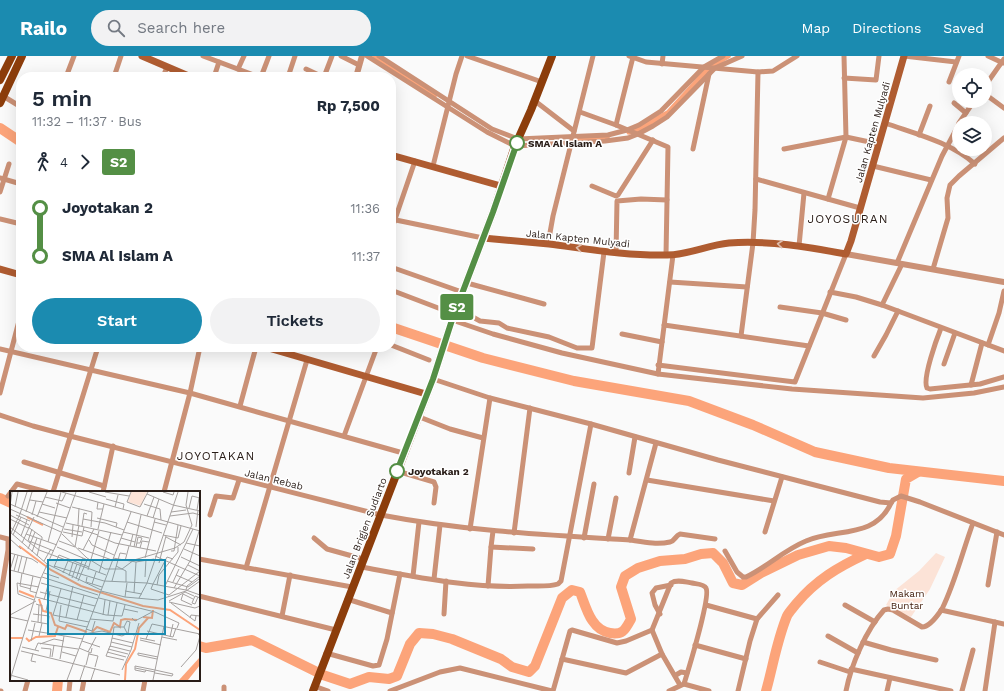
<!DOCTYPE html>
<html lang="en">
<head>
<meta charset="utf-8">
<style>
  :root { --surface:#fff; --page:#f2f2f3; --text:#1f2937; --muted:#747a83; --accent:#1b8bb0 }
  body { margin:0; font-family:"Work Sans",sans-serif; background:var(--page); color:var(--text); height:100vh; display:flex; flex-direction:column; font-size:15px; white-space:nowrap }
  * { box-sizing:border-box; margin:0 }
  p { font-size:13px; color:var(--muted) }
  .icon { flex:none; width:22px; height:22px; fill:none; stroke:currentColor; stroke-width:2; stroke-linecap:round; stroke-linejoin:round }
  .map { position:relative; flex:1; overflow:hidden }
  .side { position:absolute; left:16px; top:16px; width:380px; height:280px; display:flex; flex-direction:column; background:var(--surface); border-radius:16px; box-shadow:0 4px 16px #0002 }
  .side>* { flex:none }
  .badge { padding:0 8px; border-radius:3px; font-size:14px; line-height:26px }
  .fabs { position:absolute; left:952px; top:12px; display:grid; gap:8px }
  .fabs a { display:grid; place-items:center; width:40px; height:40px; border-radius:50%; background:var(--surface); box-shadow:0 4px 16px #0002; font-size:20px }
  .map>.badge { position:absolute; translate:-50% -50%; box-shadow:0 0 0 2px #fff }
  .legs { display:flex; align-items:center; gap:6px; height:44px; padding:0 16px; font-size:13px }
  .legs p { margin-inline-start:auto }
  .head { display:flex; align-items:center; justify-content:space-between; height:68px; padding:0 16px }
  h1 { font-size:22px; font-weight:600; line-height:30px }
  .cta { display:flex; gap:8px; margin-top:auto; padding:8px 16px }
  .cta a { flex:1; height:46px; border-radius:24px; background:var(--accent); color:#fff; font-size:16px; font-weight:600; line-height:46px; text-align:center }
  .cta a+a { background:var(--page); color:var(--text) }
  ul { padding:0 16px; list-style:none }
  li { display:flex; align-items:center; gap:14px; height:48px; font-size:15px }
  li i { display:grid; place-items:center; width:6px; height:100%; margin:0 5px; background:currentColor }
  li i::after { content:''; width:10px; height:10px; margin:-5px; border:3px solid; border-radius:50%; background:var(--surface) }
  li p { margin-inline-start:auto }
  li:first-child i { background:linear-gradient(#0000 50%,currentColor 0) }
  li:last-child i { background:linear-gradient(currentColor 50%,#0000 0) }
  header { display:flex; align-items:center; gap:24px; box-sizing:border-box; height:56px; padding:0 20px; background:var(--accent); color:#fff }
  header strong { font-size:19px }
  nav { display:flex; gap:22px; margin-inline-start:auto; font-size:14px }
  .search { width:280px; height:36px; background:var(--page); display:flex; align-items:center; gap:10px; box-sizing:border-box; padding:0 14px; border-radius:22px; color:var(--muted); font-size:15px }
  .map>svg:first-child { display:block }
  .green { fill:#fce3d7 }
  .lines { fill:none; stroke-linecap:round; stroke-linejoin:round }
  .canal { stroke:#fca47a; stroke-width:5.5 }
  .river { stroke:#fca47a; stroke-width:10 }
  .minor { stroke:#cb9176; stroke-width:5 }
  .tertiary { stroke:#cb9176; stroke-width:6 }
  .secondary { stroke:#af5c31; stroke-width:7 }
  .primary { stroke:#8c3d0b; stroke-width:8 }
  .oneway { stroke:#dfbead }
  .line-1-casing { stroke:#fff; stroke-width:9 }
  .line-1 { stroke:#548f45; stroke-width:6 }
  .stop-1-dot { fill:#fff; stroke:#548f45; stroke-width:2 }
  .labels { text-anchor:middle; stroke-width:3; stroke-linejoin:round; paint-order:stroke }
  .street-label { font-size:10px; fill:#281c17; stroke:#fff }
  .stop-label { font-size:10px; font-weight:bold; fill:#281c17; stroke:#fff; text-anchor:start }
  .park-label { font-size:10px; fill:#452211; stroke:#fff }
  .quarter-label { font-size:12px; letter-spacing:1px; fill:#281c17; stroke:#fff }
  .inset-river { fill:none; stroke:#fca47a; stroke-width:2 }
  .inset-road { fill:none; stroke:#a6a19f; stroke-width:1 }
  .view { fill:#1b8bb0; fill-opacity:0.15; stroke:#1b8bb0; stroke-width:2 }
  .inset-edge { fill:none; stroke:#281c17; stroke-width:2 }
</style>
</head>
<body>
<header>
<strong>Railo</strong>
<div class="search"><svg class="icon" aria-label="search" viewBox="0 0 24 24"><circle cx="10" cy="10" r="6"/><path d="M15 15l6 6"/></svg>Search here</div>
<nav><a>Map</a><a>Directions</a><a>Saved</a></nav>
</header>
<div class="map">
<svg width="1004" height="635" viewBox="0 0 1004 635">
  <rect width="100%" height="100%" fill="#fafafa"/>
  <path class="green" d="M936,497L945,501L930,533L911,561L886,549L894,535L919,515Z"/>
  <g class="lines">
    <g class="canal">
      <path d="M375,0L434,40"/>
      <path d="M629,76L634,75L668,57L710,11L728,0"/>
      <path d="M576,84L607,81"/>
    </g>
    <g class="river">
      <path d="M0,72L21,86"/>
      <path d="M391,271L483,302L574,325L689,345L753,369L815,396L889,412L1004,425"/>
      <path d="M0,442L11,447"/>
      <path d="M199,590L206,592L252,584L323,619L350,628L369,621L389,623L397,620L410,588L419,577L433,578L452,583L501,603L512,611L529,616L535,610L562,542L572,534L580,536C586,551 591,574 610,577C623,579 625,574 631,563L621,531L625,520L638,512L660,505L685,503L701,498L713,497L723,507L733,527L742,529L761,517L798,499L829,490L846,492L879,501L890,498L896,480L906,423L918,416"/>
      <path d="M57,635L58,624"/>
      <path d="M766,635C773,610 777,584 787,560C789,556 793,552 796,548C816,524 838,511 866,498"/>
    </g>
    <g class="minor">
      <path d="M203,0L259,21"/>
      <path d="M341,0L359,9"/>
      <path d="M367,0L487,76L515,90L605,85L628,82L638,78L653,70L667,61L715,12L742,0"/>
      <path d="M379,0L492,73L518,83L608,79L627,74L639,69L661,55L704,11L723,0"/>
      <path d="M467,0L542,26"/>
      <path d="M629,0L646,6L758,16L773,15L797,0"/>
      <path d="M904,0L956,6"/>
      <path d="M988,0L1003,7"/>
      <path d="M662,8L663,0"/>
      <path d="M238,13L244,0"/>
      <path d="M306,13L323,21"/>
      <path d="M66,21L74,0"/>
      <path d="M114,21L121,0"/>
      <path d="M163,21L167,11"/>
      <path d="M214,21L219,6"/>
      <path d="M261,21L269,0"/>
      <path d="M288,21L295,0"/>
      <path d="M324,21L332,0"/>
      <path d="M844,22L876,24L879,0"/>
      <path d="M949,26L959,0"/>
      <path d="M985,30L1004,3"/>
      <path d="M985,38L1004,52"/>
      <path d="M3,40L21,51"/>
      <path d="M535,45L574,75"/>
      <path d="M954,47L966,57"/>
      <path d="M580,56L616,69L668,91L666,199"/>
      <path d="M885,67C916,78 950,86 975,108"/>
      <path d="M959,67L974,45"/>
      <path d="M616,69L633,1"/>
      <path d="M919,79L930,50"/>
      <path d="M693,93L709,18"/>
      <path d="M784,93L846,81L879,88"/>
      <path d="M433,110L456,18L462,0"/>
      <path d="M873,110L931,124"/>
      <path d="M0,122L21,128"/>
      <path d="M756,123L860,152"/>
      <path d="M592,130L616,140L618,139L653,84"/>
      <path d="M0,136L9,108"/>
      <path d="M828,143L846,81L844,0"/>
      <path d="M0,163L21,168"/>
      <path d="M391,163L483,182"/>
      <path d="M391,175L415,105"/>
      <path d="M548,188L553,160L593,0"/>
      <path d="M799,190L804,137"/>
      <path d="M616,197L617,145L641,143L667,144"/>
      <path d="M897,207L942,100L959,68"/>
      <path d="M902,208L882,249L1004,295"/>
      <path d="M391,211L462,236"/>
      <path d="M933,213L948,162L947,142L950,129L959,120L1004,82"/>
      <path d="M670,226L747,231"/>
      <path d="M467,227L544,248"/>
      <path d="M391,234L454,258"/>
      <path d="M830,236L856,241L882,249"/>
      <path d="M780,251L822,257L846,264"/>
      <path d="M456,254L469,259L480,265L499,267L507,272L549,281L577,292H592L604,196"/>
      <path d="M452,264L493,278L562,297L658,318L792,333L923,342L974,337L1004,331"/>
      <path d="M664,269L809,290"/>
      <path d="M941,272C937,282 922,323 927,332L930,333L980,328L1004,321"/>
      <path d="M622,278L662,286"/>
      <path d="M741,280L753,187L755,154L758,16"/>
      <path d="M391,289L429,304"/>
      <path d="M988,289L999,257L1004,235"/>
      <path d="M0,293L190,337L403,397"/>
      <path d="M874,300L886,279L898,255"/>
      <path d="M944,308L955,277"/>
      <path d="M658,309L795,326L846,198"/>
      <path d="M658,318L673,199"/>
      <path d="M433,323L490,342L591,368L718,404L880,446L891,447L893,444L901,440L920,446L1004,479"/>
      <path d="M971,329L982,287"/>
      <path d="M0,337L19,265"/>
      <path d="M240,350L256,291"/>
      <path d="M0,359L33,370L70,380L381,459C464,475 546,479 630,484L656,387"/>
      <path d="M417,360L450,373L483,382"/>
      <path d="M344,380L377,291"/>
      <path d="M24,406L104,430"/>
      <path d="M397,415L434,426L436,431L434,447"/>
      <path d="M629,417L635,381"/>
      <path d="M647,424L774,445"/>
      <path d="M53,436L98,291"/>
      <path d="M103,436L113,390"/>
      <path d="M164,436L190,337L200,291"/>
      <path d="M8,440L17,428L47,436"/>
      <path d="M210,459L216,440L233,442L239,424"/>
      <path d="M470,473L490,342"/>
      <path d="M765,476L782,421"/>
      <path d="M514,477L530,352"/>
      <path d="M0,481L8,483V494L0,543"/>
      <path d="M314,482L327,493L363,503"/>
      <path d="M584,482L594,428"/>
      <path d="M608,483L616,442"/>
      <path d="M630,484C643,486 657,489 670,486C675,485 675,480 680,478L715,483"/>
      <path d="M491,491L533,493"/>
      <path d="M725,495L737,516L743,521H746C767,511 784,494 806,485C835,472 875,483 891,447"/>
      <path d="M199,503L352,531"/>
      <path d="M361,511C416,521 472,533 528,530C537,530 549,531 558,528L561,525L591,368"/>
      <path d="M246,512L307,304"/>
      <path d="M413,520L419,466"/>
      <path d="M434,523L440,469"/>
      <path d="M988,529L997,476"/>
      <path d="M488,530L491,491L493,475"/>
      <path d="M199,540L336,574"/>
      <path d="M347,543L392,557"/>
      <path d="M706,549L757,563"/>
      <path d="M845,549L875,566"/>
      <path d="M941,554L1004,568"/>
      <path d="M444,558L446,525"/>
      <path d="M660,558L655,549L652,537L656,532L671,529"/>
      <path d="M282,560L290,519"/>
      <path d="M652,574L662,598L680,629"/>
      <path d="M828,580L858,597"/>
      <path d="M863,586L891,594L936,604"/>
      <path d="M695,589L746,603"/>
      <path d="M326,597L373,610L379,609L387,583L400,518"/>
      <path d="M562,603L626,617L662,598"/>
      <path d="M820,606L850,616"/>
      <path d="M851,613L951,635"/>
      <path d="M676,619L681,616L687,617"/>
      <path d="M314,630L328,635"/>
      <path d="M0,635H1"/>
      <path d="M25,635L28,624"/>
      <path d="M69,635L70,625"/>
      <path d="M82,635L84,624"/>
      <path d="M143,635L145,624"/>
      <path d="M224,635V631"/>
      <path d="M390,635L440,616L460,612L552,635"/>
      <path d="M553,635L570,575L572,574L617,587L626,585L652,574L671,527C677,523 685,526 692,527C696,528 704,528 706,532C711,540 688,615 684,628"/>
      <path d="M669,635L684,628L709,635"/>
      <path d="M738,635L750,585L757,563L778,539"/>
      <path d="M846,635C851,609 866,574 884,554L888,553L893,554L922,571C930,571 938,559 942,553C955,527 963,494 973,467"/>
      <path d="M887,635L890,622"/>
      <path d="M962,635L973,594"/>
      <path d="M985,635L995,566"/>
    </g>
    <g class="tertiary">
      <path d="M356,21L362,0"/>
      <path d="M846,198L1004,226"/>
    </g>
    <g class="secondary">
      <path d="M142,0L191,21"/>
      <path d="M391,99L501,130"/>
      <path d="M483,182C505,184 527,186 549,188C588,193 627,200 667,199C688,199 708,189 729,187C768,184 808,191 846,198L851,185L904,0"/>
      <path d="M0,213L21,219"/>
      <path d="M265,291L426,338"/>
    </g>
    <g class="primary">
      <path d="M0,24L12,0"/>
      <path d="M0,47L22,0"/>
      <path d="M313,635L433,323L452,264L493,156L515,90L531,54L552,0"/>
    </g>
  </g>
  <defs><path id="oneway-chevron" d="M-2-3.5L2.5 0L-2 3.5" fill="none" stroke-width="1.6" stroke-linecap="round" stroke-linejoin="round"/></defs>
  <g class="oneway">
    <use href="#oneway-chevron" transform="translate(780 188) rotate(-174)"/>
    <use href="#oneway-chevron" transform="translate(579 192) rotate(-172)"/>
  </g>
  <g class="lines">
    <defs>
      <path id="line-1" d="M397,415L433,323L452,264L493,156L517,87"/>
    </defs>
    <use href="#line-1" class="line-1-casing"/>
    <use href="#line-1" class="line-1"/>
  </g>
  <g class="stop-1-dot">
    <circle cx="517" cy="87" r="7"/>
    <circle cx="397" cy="415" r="7"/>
  </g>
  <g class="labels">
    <g class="street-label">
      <text transform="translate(872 76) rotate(-74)" y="4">Jalan Kapten Mulyadi</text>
      <text transform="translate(578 182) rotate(6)" y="4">Jalan Kapten Mulyadi</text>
      <text transform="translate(274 423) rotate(14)" y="4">Jalan Rebab</text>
      <text transform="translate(364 472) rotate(-69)" y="4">Jalan Brigjen Sudiarto</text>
    </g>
    <g class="stop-label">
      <text x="528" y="91">SMA Al Islam A</text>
      <text x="408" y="419">Joyotakan 2</text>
    </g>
    <g class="park-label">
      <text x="907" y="541">Makam<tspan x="907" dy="12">Buntar</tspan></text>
    </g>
    <g class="quarter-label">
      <text x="848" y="167">JOYOSURAN</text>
      <text x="216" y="404">JOYOTAKAN</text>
    </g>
  </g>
  <g transform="translate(10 435)">
    <rect width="190" height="190" fill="#fafafa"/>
    <path d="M121,1H137L131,15L118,11Z" fill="#fce3d7"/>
    <path d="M190,166V174L178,189H169Z" fill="#fca47a"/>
    <path class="inset-river" d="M17,26L33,34M9,55L41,79L71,95L133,115L160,119L190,139M9,100L24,106M29,108L33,120L41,122L45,134L55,138L57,134L77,141M133,126L142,127L143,119M82,141L87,136L100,141L104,132L110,136L111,129L115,128L127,129M0,147H13M16,147L19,150L26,146L45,145L48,136M115,189L116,173L125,158L129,137L138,127"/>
    <path class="inset-road" d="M52,1L190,40M79,1L96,6M95,1L119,5M121,1L117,11L130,16L138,1M153,1L163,4L164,1M137,3L163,14L190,20M35,6L52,10L56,2M96,8L114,13L113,18M20,9L33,11M88,11L87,18H93M46,12L60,17M0,13L53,36M32,13L45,17M134,13L150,18L151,29M0,15L2,1M5,16L8,1M62,16L82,21L81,36M105,16L108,4M179,17L182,5L190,7M0,18L51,41M187,19L189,7M16,21L22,1M29,21L57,27M161,21L176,19M0,24L19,34M6,24L20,30M22,24L26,10M137,25L144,6M160,25L183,22L190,24M27,26L37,1M87,27L107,32L106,36M143,27L149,8M0,28L18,37M73,28L95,32L114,39M117,31L152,42M144,31L156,34M56,32L112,44M68,34L69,17M72,35L74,22L77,23M0,36L29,59L96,84M18,36L32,46V48M186,36L188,19M54,38L72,41M88,38L94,13M73,39L88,44M0,41L37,73M53,41L72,45L74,36M113,41L139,47M1,42L10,23L17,1M16,43L47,54M52,43L77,67L95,78H112L124,69L165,57L174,51L182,34L176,14L178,1M3,44L11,26M153,44L168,47L171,35M11,45L17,29M88,45L105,52L146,60M62,46L63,34M156,46L171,54M111,47L125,51M0,48L11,58M79,49L82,54L104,64M18,50L22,38M19,50L44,60M49,50L65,56L69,34M38,51L51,1M12,52L24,26M176,52L190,55M120,55L123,43M47,56L80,70M124,56L131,24M126,56L128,46L132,47L130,52H127M68,57L102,69M130,57L132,50L139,51M18,58L25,41M174,58L190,65M73,59L84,38M161,60H164L168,34M22,61L27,47M0,62L22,68L28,72M27,65L31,49M145,65L190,85M171,66L190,75M103,67L126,71L144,68M135,67L145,28M34,70L41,58M115,70L119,55M149,72L156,45M39,74L91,99M178,74L190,80M44,75L94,90M106,75L116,80V91M44,76L49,64L79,76M0,79L5,63M0,79L31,87M78,79L89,40M4,80L8,64M8,81L12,65M12,82L10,95L21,98M13,82L17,66M34,82L49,87M53,82L58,70M89,82L101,41M166,84L182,91M23,85L20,100L27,102M59,85L63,71M32,86L88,104M77,86L76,91L92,96M135,86L136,68M62,87L67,73M66,88L73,67M68,90L77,69M94,90L137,92L168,1M102,90L110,62L116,63M157,90L178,96M163,91L169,78M31,92L88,108M82,93L86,81M143,93L141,98L159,104L190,80M143,93L157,66L163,68M147,94L149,84L168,61V56M155,95L183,38M178,96L189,88M164,97L180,70L190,37M51,98L43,124L79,131M176,99L177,95L190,85M91,100L115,106L148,109L176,100L190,90M115,100L132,103M30,101L85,115M124,102L126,71M26,106L96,124L112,125L115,114M115,106L117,92M188,106L185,113L182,112L185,105L190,107M89,107L145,121L169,132L167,137M129,107L137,92L176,99L190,104M24,109L8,103L7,92L29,96M34,109L38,94M159,110L175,101L184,105M159,111L185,117L190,115M161,112L185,130L186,125M26,113L29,114L28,131M29,114H32L31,132M51,114L49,130L77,136M182,114L171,109L173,103L183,108M114,118L128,121M36,120L40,100M0,124L26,110M93,124L95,109M98,124L100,110M0,126L18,130M56,126L63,95M122,127L125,130L142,121M180,127L181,124L190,125M80,128L103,130L107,112M67,129L74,104M21,130L38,133L39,125L23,123M76,138L82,140L85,130M18,139L73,148M137,140L163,146L166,137M117,142L114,136L117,130L120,131L118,142M74,143L92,140L112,145L118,142L124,144M103,143L104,136H114M29,145L32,132M152,146L167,149M160,146L163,133M102,147L123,152M130,147L145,150M136,148L142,133L190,143M130,149L151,154M21,150L25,132M72,150L90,156M101,151L122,156M30,153L44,148L54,150M100,155L96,165L114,169M100,155L120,160M12,156L29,160M100,156L103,143M31,157L41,158L40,166M69,157L81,162L82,157M98,158L118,163M25,159L28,152L68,158M11,160L110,184M52,161L66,165M78,161L86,146M97,161L116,166M23,162L21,170L26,171M79,163L88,165L85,176M42,166L44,154M50,168L54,145M147,168L128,164V162L148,166M76,174L79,162M171,176L186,159L190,145L188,143M125,177V179L135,181L136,179M112,179L121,159L129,132M145,181L125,177V175L145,179M145,182L162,185L163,183L145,179M0,184L18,189M0,189L31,87L51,43L66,1M57,189L121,21M70,189L75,174M81,189L85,177M143,189L154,135"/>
    <path class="view" d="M38,69H155V143H38Z"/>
    <rect width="190" height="190" class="inset-edge"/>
  </g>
</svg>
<div class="fabs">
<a><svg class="icon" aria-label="locate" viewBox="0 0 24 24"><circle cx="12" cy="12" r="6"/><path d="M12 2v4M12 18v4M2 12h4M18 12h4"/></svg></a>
<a><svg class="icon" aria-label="layers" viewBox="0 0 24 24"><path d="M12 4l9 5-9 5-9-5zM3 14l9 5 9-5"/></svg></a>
</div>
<b class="badge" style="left:457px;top:251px;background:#548f45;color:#fff">S2</b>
<section class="side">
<div class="head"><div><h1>5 min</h1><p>11:32 – 11:37 · Bus</p></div><b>Rp 7,500</b></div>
<div class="legs"><svg class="icon" aria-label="walk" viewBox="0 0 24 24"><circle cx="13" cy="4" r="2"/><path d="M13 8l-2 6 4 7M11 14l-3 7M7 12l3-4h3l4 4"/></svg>4<svg class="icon" aria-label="forward" viewBox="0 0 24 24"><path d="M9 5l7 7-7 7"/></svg><b class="badge" style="background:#548f45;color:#fff">S2</b></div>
<ul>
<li><i style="color:#548f45"></i><b>Joyotakan 2</b><p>11:36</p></li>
<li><i style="color:#548f45"></i><b>SMA Al Islam A</b><p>11:37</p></li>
</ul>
<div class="cta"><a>Start</a><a>Tickets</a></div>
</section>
</div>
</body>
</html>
